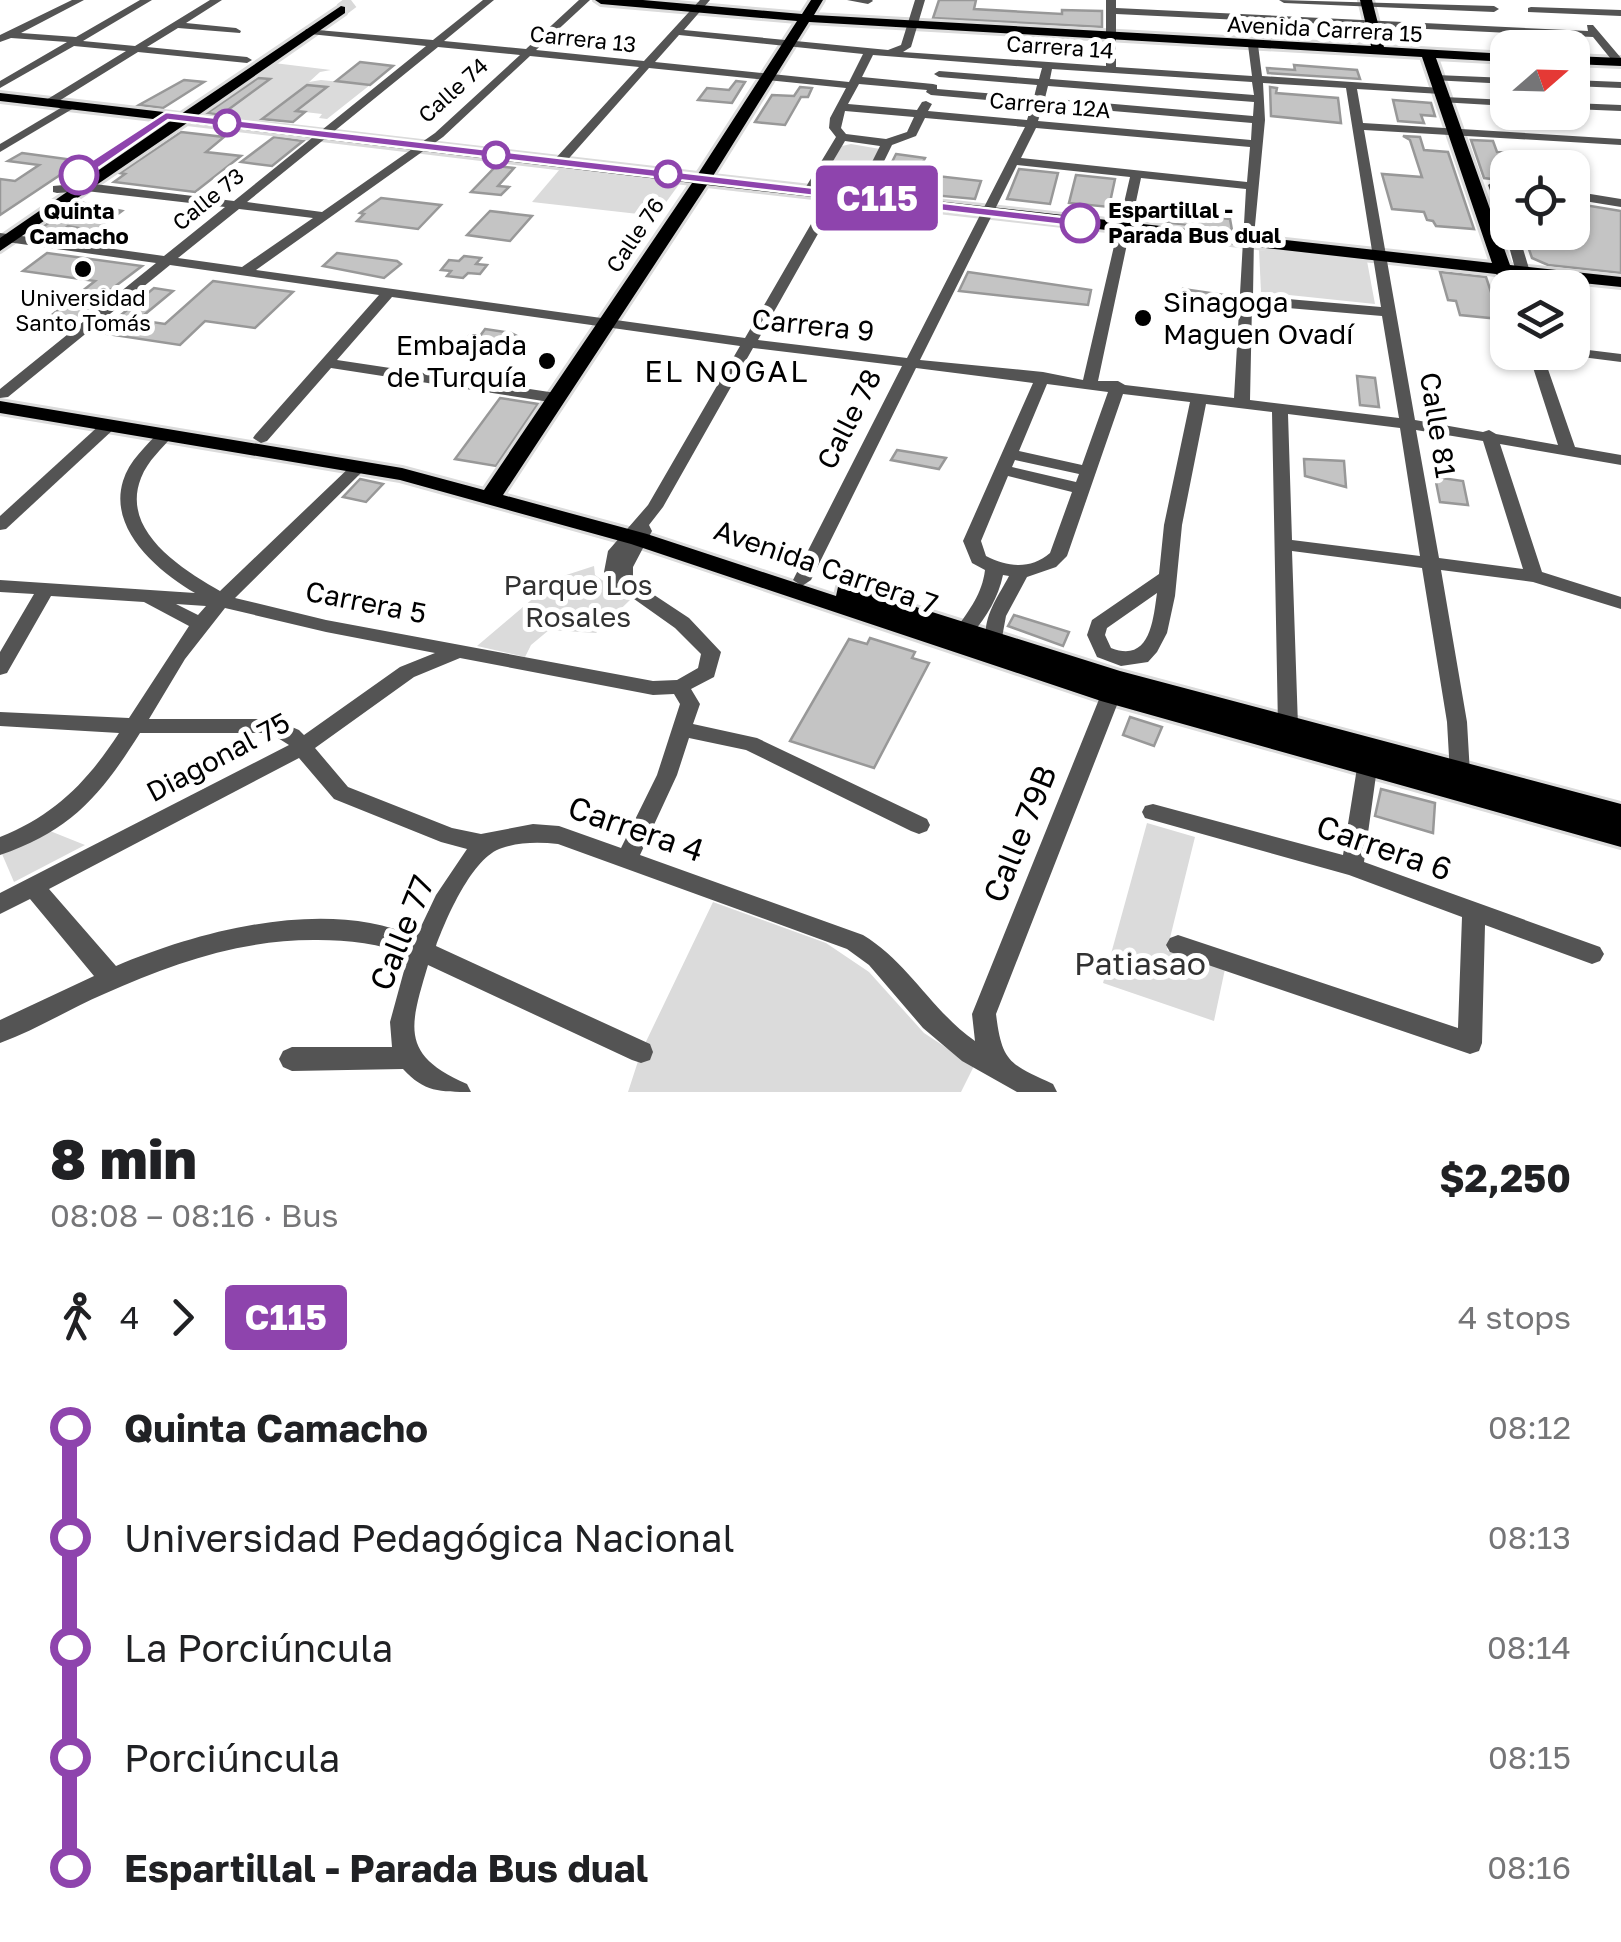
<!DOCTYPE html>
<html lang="en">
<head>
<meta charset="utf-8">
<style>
  :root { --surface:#fff; --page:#f2f2f2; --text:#202124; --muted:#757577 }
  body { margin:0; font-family:"Golos Text",sans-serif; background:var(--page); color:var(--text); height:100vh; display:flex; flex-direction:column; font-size:38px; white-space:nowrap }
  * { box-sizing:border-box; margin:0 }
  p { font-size:32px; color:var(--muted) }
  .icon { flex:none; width:55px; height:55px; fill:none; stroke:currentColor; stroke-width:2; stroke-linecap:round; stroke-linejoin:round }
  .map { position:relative; height:1092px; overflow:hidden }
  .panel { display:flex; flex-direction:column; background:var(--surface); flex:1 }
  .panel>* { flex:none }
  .badge { padding:0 20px; border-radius:8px; font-size:35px; line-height:65px }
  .needle { width:65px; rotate:70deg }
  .controls { position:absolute; left:1490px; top:30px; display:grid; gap:20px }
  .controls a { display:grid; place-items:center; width:100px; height:100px; border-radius:20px; background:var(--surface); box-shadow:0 2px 8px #0004; font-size:50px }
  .map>.badge { position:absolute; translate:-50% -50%; box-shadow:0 0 0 5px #fff }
  .legs { display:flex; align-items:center; gap:15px; height:110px; padding:0 50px; font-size:32px }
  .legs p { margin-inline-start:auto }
  .summary { display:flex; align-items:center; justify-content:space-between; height:170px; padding:0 50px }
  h1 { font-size:55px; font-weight:800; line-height:75px }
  ul { padding:0 50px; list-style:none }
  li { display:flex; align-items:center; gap:35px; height:110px; font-size:38px }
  li i { display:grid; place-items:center; width:15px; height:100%; margin:0 12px; background:currentColor }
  li i::after { content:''; width:25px; height:25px; margin:-12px; border:8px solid; border-radius:50%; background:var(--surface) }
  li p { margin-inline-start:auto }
  li:first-child i { background:linear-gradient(#0000 50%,currentColor 0) }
  li:last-child i { background:linear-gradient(currentColor 50%,#0000 0) }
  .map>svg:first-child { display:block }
  .green { fill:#dbdbdb }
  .building { fill:#c4c4c4; stroke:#989898; stroke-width:2.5 }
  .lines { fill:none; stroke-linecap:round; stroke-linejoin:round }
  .major-tunnel { stroke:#d9d9d9; stroke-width:14; stroke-dasharray:14 8; stroke-linecap:butt }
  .major-casing { stroke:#dbdbdb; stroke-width:6 }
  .minor { fill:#545454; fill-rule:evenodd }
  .major { fill:#000; fill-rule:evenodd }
  .line-1 { fill:#8e44ad; stroke:#fff; stroke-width:2.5 }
  .stop-1-dot { fill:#fff; stroke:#8e44ad; stroke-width:5 }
  .poi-dot { fill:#000; stroke:#fff; stroke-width:4 }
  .labels { text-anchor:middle; stroke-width:10; stroke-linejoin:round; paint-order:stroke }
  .far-street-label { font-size:22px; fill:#000; stroke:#fff }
  .far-stop-label { font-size:22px; font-weight:bold; fill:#000; stroke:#fff; text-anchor:start }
  .far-poi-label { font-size:22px; fill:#000; stroke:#fff }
  .poi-label { font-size:28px; fill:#000; stroke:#fff; text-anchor:start }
  .street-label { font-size:28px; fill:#000; stroke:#fff }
  .park-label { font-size:28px; fill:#323232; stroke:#fff }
  .neighbourhood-label { font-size:30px; letter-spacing:2.5px; fill:#000; stroke:#fff }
  .near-street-label { font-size:32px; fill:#000; stroke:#fff }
  .near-park-label { font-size:32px; fill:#323232; stroke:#fff }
</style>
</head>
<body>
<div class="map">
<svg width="1621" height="1092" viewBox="0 0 1621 1092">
  <rect width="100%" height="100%" fill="#fff"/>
  <g class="green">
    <path d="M274,63L331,70L320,72L309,82L321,80L370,85L327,119L319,118L322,114L296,111L326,88L307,85L259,121L219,117L269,80L253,78Z"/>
    <path d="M851,144L880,149L861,189L818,186L842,146Z"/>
    <path d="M560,169L680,183L656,216L532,202Z"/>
    <path d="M1259,250L1367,261L1375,304L1261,292Z"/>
    <path d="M594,566L595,575L630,600L596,633L549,630L531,645L525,657L477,646L557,578Z"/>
    <path d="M1147,823L1195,837L1167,950L1225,969L1214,1021L1103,983Z"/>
    <path d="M50,831L85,845L14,882L2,854Z"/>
    <path d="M713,902L826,943L869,972L924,1033L974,1066L961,1092H628L641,1052Z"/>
  </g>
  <g class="building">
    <path d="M939,0H976L974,9L1062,14V10L1102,11V27L933,18Z"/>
    <path d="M360,62L393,66L370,85L336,81Z"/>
    <path d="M1294,65L1357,70L1360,79L1268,73L1267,68L1295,70Z"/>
    <path d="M258,78L270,79L221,115L207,113Z"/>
    <path d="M184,80L204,82L163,108L139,105Z"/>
    <path d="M736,81L745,82L732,103L698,100L707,88L729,90Z"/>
    <path d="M307,85L327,87L296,111L305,112L293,122L262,119Z"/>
    <path d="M800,87L812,88L808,97H801L785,125L755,122L772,95L794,96Z"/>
    <path d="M1270,87L1277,88L1276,93L1338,98L1341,123L1271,116Z"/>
    <path d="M1393,100L1431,103L1435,116L1421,115L1424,123L1398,121Z"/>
    <path d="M181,132L224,137L206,152L241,156L195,192L114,182L125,174L120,173Z"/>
    <path d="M1403,136L1420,137L1424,150L1448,152L1474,229L1436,226L1433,221L1427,220L1424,212L1392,209L1382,174L1422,177L1410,140Z"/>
    <path d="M274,137L303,141L272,166L241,162Z"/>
    <path d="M1471,140L1493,141L1497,152L1522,154L1527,168H1508V181L1484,178Z"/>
    <path d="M22,153L81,161L0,215V179L15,181L39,165L8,161Z"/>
    <path d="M896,154L925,158L919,170L930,171L928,175L981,181L975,199L878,190Z"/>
    <path d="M496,166L514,168L498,186L509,187L501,195L471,192Z"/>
    <path d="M1019,169L1058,173L1050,204L1007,199Z"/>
    <path d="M1076,175L1115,179L1109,207L1069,203Z"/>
    <path d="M381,198L441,205L418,229L357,221L364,214L360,213Z"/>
    <path d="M79,202L122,211L95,231L68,226L54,237L34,233Z"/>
    <path d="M1572,203L1621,211V273L1548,265L1532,258L1523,232H1572Z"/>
    <path d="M490,211L532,216L510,241L467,235Z"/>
    <path d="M1169,212L1230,219L1232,230L1165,223Z"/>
    <path d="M47,253L142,266L101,297L107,298L72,326L43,322L95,281L23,271Z"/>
    <path d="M337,253L397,261L401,264L384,278L323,266Z"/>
    <path d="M464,256L481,258L476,264L487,265L480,274L468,273L463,278L447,276L451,271L441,270L449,260L459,261Z"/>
    <path d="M968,272L1091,290L1088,305L959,291Z"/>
    <path d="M1440,272L1486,277L1500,319L1460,315L1456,301L1448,300Z"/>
    <path d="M213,281L293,292L255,328L205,321L180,345L107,334L112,329L105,328L154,288L173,291L138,320L165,324Z"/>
    <path d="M1183,289L1231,296L1230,306L1181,300Z"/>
    <path d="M485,329L511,333L517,336L504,353L460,347L470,335L480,336Z"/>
    <path d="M1357,376L1375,378L1379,407L1360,405Z"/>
    <path d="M500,398L538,404L496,466L455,459Z"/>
    <path d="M897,450L946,458L939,469L891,460Z"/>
    <path d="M1304,459L1344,461L1346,487L1305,476Z"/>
    <path d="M1435,477L1463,481L1468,505L1440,502Z"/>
    <path d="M360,479L383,484L366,502L343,497Z"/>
    <path d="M1014,615L1069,632L1063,646L1008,626Z"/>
    <path d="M870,638L915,652L912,658L929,663L874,768L790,741L849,639L867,644Z"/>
    <path d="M1130,717L1162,727L1154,746L1123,735Z"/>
    <path d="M1381,789L1435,803L1433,833L1375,816Z"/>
  </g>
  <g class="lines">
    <path class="major-tunnel" d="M341,10L354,0"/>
    <defs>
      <g id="major">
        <path d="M595,0H643L802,14L811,0H823L814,15L1371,46L1360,0H1372L1384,47L1508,54V62L1436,58L1510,265L1621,277V287L1514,276L1505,281L1496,274L707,185L503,495L647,534L836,596L838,587L846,585L1120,671L1621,804V847L1101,701L631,544L400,480L0,413V401L402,468L484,490L692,183L187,123L0,251V238L170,121L0,101V93L181,114L341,6L345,7V13L197,116L698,174L797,21L601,4ZM809,22L1422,57L1492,263L713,176Z"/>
        <path d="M1572,56L1621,58V66L1572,64Z"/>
      </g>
    </defs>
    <use href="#major" class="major-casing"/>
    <g class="minor">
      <path d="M72,0H84L21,33L76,37L140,0H152L83,41L135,46L210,0H222L186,23L236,28L241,31L240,33L178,28L147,47L247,57L252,60L247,63L138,52L54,104H46V100L126,51L74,46L0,88V81L67,42L11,38L0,42V35Z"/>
      <path d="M483,0H494L444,41L526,49L579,0H590L536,50L644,61L700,0H710L684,30L888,50L901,45L915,0H925L911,47L903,52L1106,66V0H1116V8L1588,31L1587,25H1593L1621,58V65L1615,64L1593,37L1116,14V67L1252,76L1248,45L1253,42L1258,45L1262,76L1441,88L1446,91L1441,94L1357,89L1363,123L1621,139V145L1364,130L1415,420L1483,432L1489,430L1496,434L1558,445L1528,352H1542L1575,447L1621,455V465L1500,444L1542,572L1621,597V609L1533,582L1441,570L1467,722L1470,774L1467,780L1460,782L1453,780L1450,774L1447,722L1422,568L1292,551L1298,726L1295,731H1281L1278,726L1272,412L1206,404L1182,525L1175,596L1167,633L1157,652L1148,662L1121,666L1097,657L1087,635L1092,620L1159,574L1164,525L1190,402L1123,394L1067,556L1056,567L1027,577L1006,616L1001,643H987C981,619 998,597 1009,576L1003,575C998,598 987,616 972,634H958L956,629C970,609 982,594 985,570L972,563L963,541L1033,383L916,368L811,580L802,586L793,580L902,366L753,348L663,507L649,525L652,531L633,567V581L689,618L721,652L714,677L691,689L700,704L693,724L757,738L927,819L930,825L927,831L919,834L911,831L746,750L689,738L677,775L640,855L863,935C908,962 932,1011 975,1041L972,1014L1106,682L1109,677H1123L1126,682L996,1014C1002,1063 1010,1064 1053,1084L1057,1092H1017L962,1061L923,1028L869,965L847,949L558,844C539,842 520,842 502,848C472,857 446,919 436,946L650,1044L653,1052L650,1060L641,1063L632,1060L428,965C410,1026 399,1055 467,1084L471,1092C440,1092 424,1092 403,1069L292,1071L283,1067L279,1059L283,1051L292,1047H392L390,1022L408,956C381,943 348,940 318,940C243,939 172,963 104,994C69,1009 36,1030 0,1043V1020L94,976L30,899L0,914V893L289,745L270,733H140C101,795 71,831 0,855V837C55,815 87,782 119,733L0,726V712L129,718L189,626L144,602L51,596L7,673L0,675V652L34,594L0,592V580L195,593C159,572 108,530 123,481C129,461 146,446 160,431L166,429L174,434C162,449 148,460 141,478C120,531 182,569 220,591L353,464H365L367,467L235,598L326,620L653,681L677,680L698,668L701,654L675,628L620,589L611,588L604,572L608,551L648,505L740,346L392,297L337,360L556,393L564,398L556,403L331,368L267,441L261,443L253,438L255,435L379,295L170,265L8,397L0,398V389L156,263L0,241V233L164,256L225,207L86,191L57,193L53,192V186L86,183L234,201L426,46L310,34L305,31L306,29L433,40ZM679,35L863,54L849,82L655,62ZM438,47L520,55L435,133L322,212L247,202ZM873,55L1042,68L1039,79L939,71L934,74L939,77L1037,85L1034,97L937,89V85L933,84L862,77ZM530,56L639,67L555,159V165H563L649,68L846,88L830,118L829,128L836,137L804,190L810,194L816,190L845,141L880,146L855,196L861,200L867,196L892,145L916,136L925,118L1025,127L907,358L758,340L841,193L835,189L829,193L745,338L256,270L443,137ZM1052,69L1252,82L1254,95L1050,79ZM1263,83L1346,88L1381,307L1253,296L1254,236L1265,120ZM859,84L927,90L926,92L931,95L1032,104L1027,120L928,111L932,104L926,101L922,102L917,110L848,104ZM1048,86L1254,102L1253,116L1045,98ZM1043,105L1252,123L1251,140L1038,121ZM845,111L914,117L907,132L886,139L846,134L841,128ZM1036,128L1250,147L1247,182L1021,158ZM1017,165L1130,177L1083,380L1043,372L920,360ZM1141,178L1246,189L1234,398L1125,385L1118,381H1098ZM239,209L313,218L242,267L178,258ZM1252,305L1382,316L1399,418L1250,400ZM1047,384L1108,392L1082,465L1019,451ZM1288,414L1400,428L1420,556L1292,540ZM1416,430L1483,441L1523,569L1439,558ZM1015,460L1079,474L1076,482L1012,467ZM1008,476L1072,492L1050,553C1030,570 1008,567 986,556L981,541ZM1157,593C1153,621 1150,663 1111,648L1105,635L1107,628ZM176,604L206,606L198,615ZM225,608L326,632L435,653L400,667L304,735L299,730L273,719H149L185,659ZM460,658L653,695L674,694L680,704L657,775L621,848L559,826L533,824L481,834L452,828L348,787L315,748L414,677ZM299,758L334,799L441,842L467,849L436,895L416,937C327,897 201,930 116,966L49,889Z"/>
      <path d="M847,0H872L873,1L868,4Z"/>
      <path d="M1279,0L1494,6L1499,9L1494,12L1284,3Z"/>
      <path d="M1531,7L1621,10V16L1528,12V8Z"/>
      <path d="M1436,75L1508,78V84L1432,80L1431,78Z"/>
      <path d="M1572,80L1621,82V88L1572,86Z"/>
      <path d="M1444,97L1508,100V106L1440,102V98Z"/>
      <path d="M69,103L79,105L0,152V144Z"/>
      <path d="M1572,103L1621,105V111L1572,109Z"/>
      <path d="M1494,181C1509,190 1508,211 1508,227L1502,223L1488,185Z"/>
      <path d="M1572,191L1621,199V207L1572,199Z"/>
      <path d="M1506,229L1508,232H1518L1530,272L1528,275H1518L1516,272L1505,232Z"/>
      <path d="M1505,272L1512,276L1516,288H1508V292L1502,288L1498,276Z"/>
      <path d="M1572,348L1621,354V362L1566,355L1564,352H1572Z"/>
      <path d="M109,420L115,422L117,425L115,428L6,529L0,530V516L103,422Z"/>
      <path d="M1367,760L1374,762L1377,768L1364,862L1600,947L1604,954L1600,961L1592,964L1485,925L1482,1043L1479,1051L1470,1054L1170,952L1166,945L1170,938L1178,935L1458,1028L1462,917L1349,875L1145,818L1142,812L1145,806L1153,804L1343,855L1357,768L1360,762Z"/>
    </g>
    <use href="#major" class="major"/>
  </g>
  <path class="line-1" d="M166,112L1080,219L1087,223L1080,227L168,120L84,178H74V172Z"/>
  <g class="stop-1-dot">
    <circle cx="227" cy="123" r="12"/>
    <circle cx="496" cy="155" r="12"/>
    <circle cx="668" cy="174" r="12"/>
    <circle cx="79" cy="175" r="18"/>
    <circle cx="1080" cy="223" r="18"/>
  </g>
  <g class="poi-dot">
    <circle cx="83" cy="269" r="10"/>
    <circle cx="1143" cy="318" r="10"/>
    <circle cx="547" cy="361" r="10"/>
  </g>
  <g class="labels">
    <g class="far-street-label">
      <text transform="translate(1325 29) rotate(3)" y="8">Avenida Carrera 15</text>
      <text transform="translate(583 39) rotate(6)" y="8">Carrera 13</text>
      <text transform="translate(1060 47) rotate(4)" y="8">Carrera 14</text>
      <text transform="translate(453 90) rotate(-42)" y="8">Calle 74</text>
      <text transform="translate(1050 105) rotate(5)" y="8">Carrera 12A</text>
      <text transform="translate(208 199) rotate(-39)" y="8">Calle 73</text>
      <text transform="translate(635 235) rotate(-56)" y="8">Calle 76</text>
    </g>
    <g class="far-stop-label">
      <text x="1108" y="218">Espartillal -<tspan x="1108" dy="25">Parada Bus dual</tspan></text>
      <text x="79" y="219" text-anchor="middle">Quinta<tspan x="79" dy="25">Camacho</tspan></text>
    </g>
    <g class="far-poi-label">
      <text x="83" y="306">Universidad<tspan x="83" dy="25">Santo Tomás</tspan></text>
    </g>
    <g class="poi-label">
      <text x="1163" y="312">Sinagoga<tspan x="1163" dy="32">Maguen Ovadí</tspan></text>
      <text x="527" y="355" text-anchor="end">Embajada<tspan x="527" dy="32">de Turquía</tspan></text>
    </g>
    <g class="street-label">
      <text transform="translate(813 325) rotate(6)" y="10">Carrera 9</text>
      <text transform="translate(849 419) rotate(-63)" y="10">Calle 78</text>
      <text transform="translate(1438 425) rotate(81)" y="10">Calle 81</text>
      <text transform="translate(826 567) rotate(19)" y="10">Avenida Carrera 7</text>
      <text transform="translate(366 602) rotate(11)" y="10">Carrera 5</text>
      <text transform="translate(218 757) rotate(-28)" y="10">Diagonal 75</text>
    </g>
    <g class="park-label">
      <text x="578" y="595">Parque Los<tspan x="578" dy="32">Rosales</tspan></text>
    </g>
    <g class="neighbourhood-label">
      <text x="727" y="382">EL NOGAL</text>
    </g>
    <g class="near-street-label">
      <text transform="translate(636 829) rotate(19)" y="11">Carrera 4</text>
      <text transform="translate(1020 834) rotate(-68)" y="11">Calle 79B</text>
      <text transform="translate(1384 848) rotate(19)" y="11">Carrera 6</text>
      <text transform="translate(402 933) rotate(-68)" y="11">Calle 77</text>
    </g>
    <g class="near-park-label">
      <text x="1140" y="975">Patiasao</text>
    </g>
  </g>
</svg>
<div class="controls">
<a><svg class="needle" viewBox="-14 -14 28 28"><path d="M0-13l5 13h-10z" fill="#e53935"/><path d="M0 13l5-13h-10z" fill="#757577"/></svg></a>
<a><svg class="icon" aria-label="locate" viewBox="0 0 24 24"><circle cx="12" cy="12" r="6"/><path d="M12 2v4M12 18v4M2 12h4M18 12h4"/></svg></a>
<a><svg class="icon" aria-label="layers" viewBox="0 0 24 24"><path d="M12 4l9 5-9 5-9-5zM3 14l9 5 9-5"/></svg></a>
</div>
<b class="badge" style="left:877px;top:198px;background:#8e44ad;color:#fff">C115</b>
</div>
<section class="panel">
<div class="summary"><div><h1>8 min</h1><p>08:08 – 08:16 · Bus</p></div><b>$2,250</b></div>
<div class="legs"><svg class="icon" aria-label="walk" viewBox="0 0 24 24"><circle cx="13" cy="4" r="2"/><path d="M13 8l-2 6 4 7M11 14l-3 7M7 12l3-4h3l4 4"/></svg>4<svg class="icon" aria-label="forward" viewBox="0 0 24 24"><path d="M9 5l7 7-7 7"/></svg><b class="badge" style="background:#8e44ad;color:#fff">C115</b><p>4 stops</p></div>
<ul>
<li><i style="color:#8e44ad"></i><b>Quinta Camacho</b><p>08:12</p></li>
<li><i style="color:#8e44ad"></i><span>Universidad Pedagógica Nacional</span><p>08:13</p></li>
<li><i style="color:#8e44ad"></i><span>La Porciúncula</span><p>08:14</p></li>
<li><i style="color:#8e44ad"></i><span>Porciúncula</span><p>08:15</p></li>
<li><i style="color:#8e44ad"></i><b>Espartillal - Parada Bus dual</b><p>08:16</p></li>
</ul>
</section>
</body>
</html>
